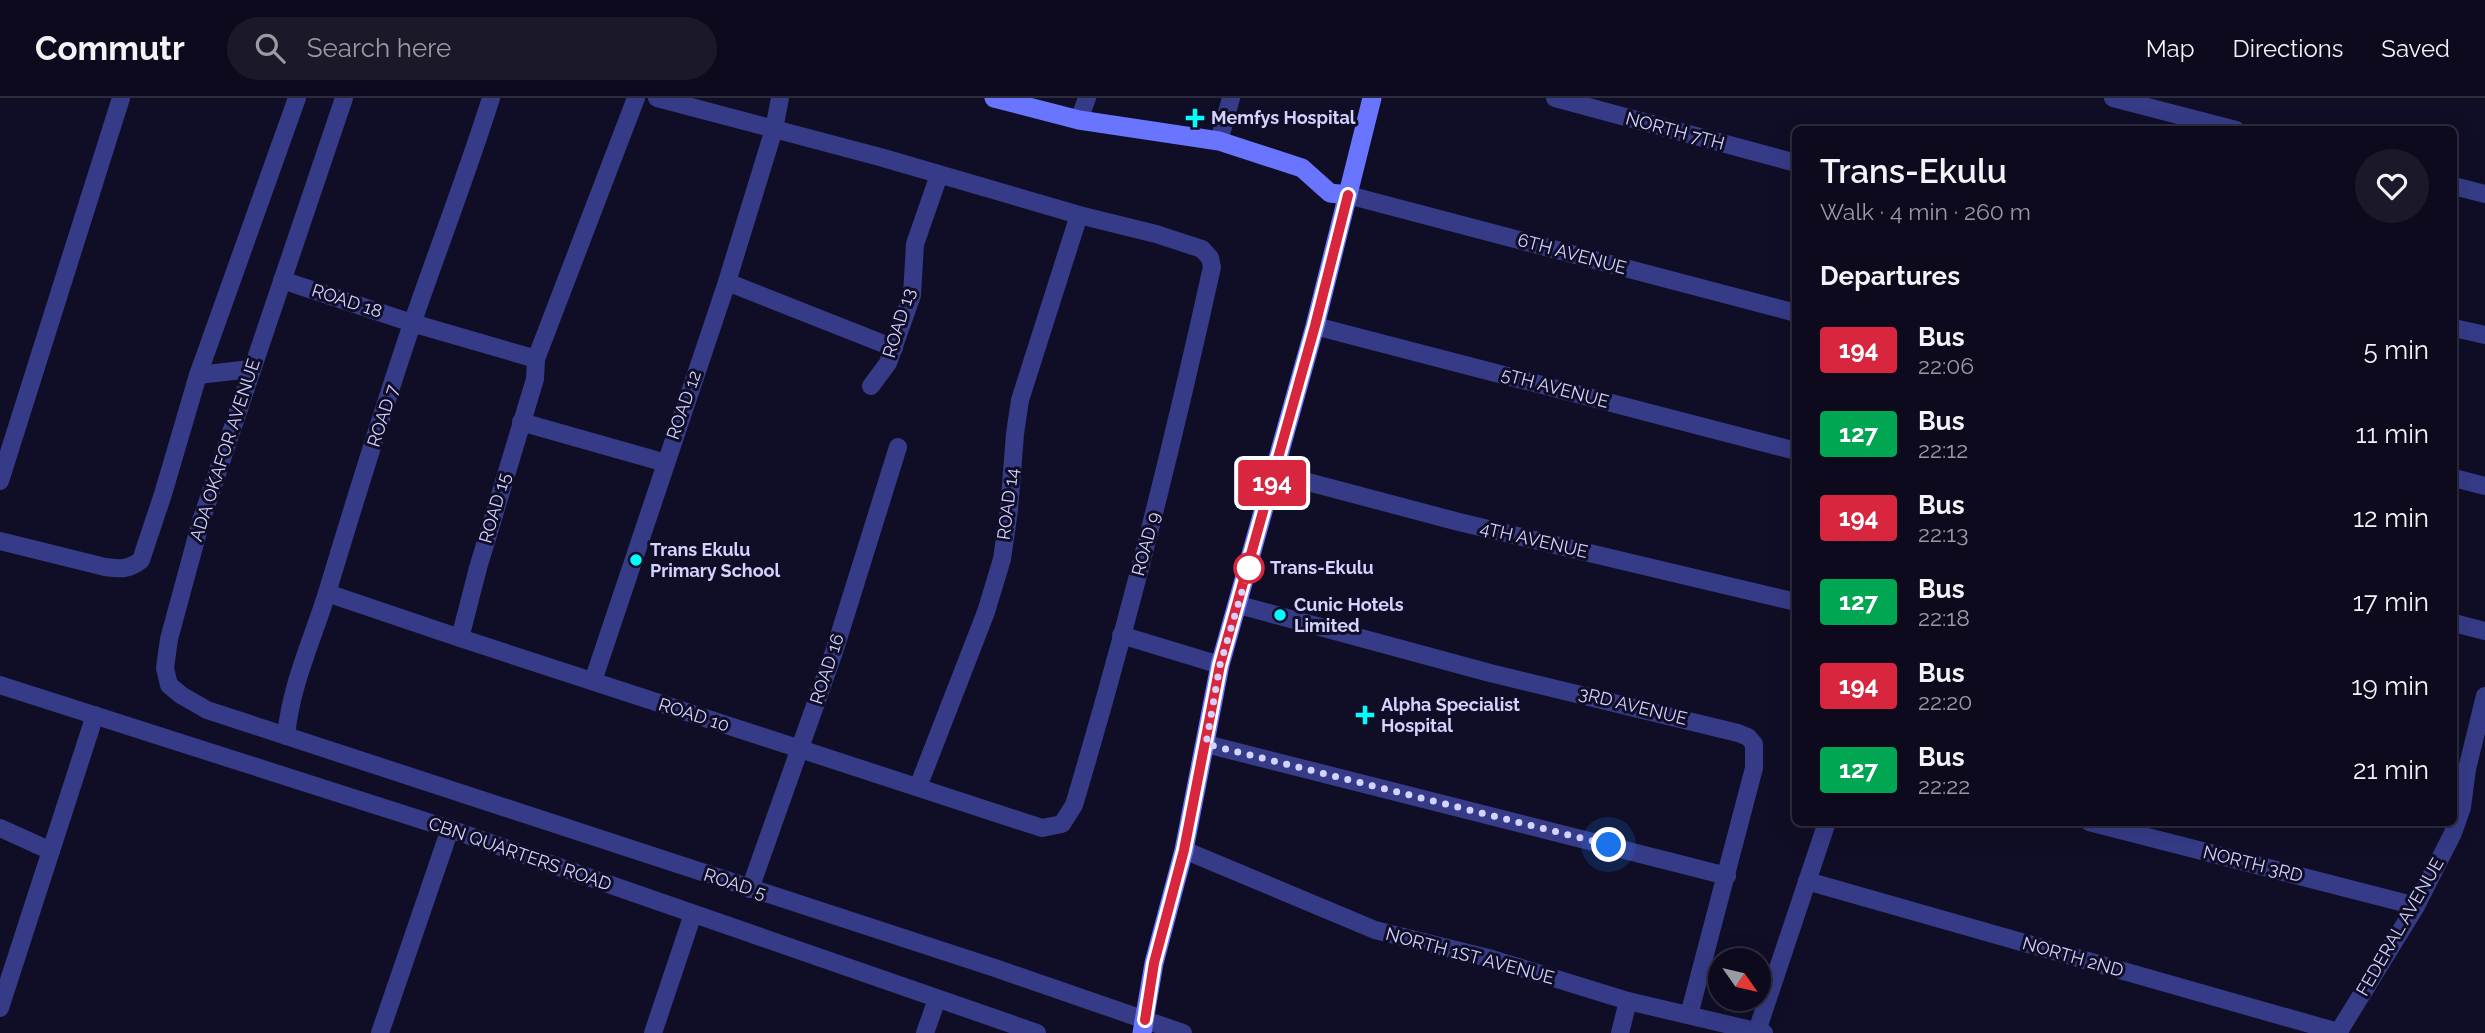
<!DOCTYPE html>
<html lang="en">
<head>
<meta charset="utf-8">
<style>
  :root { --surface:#0c0a1c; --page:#1a1829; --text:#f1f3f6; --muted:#9a9aa3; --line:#2c2b3b }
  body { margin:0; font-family:Raleway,sans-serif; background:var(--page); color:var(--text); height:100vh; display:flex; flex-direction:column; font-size:26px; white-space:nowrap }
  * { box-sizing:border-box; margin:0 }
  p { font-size:23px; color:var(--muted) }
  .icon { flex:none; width:38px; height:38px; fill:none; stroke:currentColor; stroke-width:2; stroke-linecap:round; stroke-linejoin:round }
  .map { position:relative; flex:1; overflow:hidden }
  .drawer { position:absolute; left:1792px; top:28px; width:665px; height:700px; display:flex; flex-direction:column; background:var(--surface); border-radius:10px; box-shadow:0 7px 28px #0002,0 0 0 2px var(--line) }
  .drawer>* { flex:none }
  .badge { padding:0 14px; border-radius:5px; font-size:24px; line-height:46px }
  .needle { width:46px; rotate:124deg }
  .tools { position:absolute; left:1708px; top:850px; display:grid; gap:14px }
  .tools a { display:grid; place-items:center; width:63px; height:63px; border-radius:50%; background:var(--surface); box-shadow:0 7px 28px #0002,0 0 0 2px var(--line); font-size:35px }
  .you { position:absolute; width:35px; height:35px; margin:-18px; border:5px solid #fff; border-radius:50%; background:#1a73e8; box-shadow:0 0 0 10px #1a73e833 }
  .map>.badge { position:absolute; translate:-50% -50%; box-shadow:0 0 0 4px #fff }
  h2 { padding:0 28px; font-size:26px; line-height:63px }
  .round { display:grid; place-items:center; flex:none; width:74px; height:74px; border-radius:37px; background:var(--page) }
  .headline { display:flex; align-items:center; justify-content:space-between; height:119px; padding:0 28px }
  h1 { font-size:33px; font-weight:600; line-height:52px }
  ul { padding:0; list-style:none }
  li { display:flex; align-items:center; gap:21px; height:84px; padding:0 28px }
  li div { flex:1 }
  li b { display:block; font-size:26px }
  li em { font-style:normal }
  li .badge { min-width:77px; font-weight:700; text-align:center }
  header { display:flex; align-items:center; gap:42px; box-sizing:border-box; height:98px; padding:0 35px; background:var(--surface); border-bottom:2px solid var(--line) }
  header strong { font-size:33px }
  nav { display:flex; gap:38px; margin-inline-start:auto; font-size:24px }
  .search { width:490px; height:63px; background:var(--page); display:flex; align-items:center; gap:18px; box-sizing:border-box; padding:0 24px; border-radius:38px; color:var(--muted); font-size:26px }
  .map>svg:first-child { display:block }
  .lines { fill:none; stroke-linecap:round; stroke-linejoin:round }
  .minor { stroke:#363b88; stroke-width:18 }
  .secondary { stroke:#6a75ff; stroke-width:19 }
  .line-casing { stroke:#fff; stroke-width:16 }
  .line { stroke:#d7263d; stroke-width:10 }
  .walk { stroke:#d4d3ff; stroke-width:7; stroke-dasharray:0 12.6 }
  .poi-dot { fill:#00fefe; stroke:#100e26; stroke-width:2.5 }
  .stop-dot { fill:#fff; stroke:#d7263d; stroke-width:3.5 }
  .labels { text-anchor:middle; stroke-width:6; stroke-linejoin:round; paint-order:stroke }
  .poi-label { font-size:18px; font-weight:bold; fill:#d4d3ff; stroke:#100e26; text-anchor:start }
  .street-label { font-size:18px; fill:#d4d3ff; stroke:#100e26 }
  .stop-label { font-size:18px; font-weight:bold; fill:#d4d3ff; stroke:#100e26; text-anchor:start }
</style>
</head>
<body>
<header>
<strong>Commutr</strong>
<div class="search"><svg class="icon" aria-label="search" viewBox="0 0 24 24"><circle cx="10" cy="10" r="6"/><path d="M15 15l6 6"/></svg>Search here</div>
<nav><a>Map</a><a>Directions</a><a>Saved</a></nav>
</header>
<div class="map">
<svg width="2485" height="935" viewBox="0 0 2485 935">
  <rect width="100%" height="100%" fill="#100e26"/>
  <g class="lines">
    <g class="minor">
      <path d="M344,0L201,423L169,541L165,570L169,587L181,597L207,612L995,870L1183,935"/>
      <path d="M1555,0L1796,65"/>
      <path d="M2113,0L2236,32"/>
      <path d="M1079,22L1087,0"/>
      <path d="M1219,43L1231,0"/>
      <path d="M2454,88L2485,96"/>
      <path d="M1348,97L1796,215"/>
      <path d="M282,182L412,225L536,261"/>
      <path d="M727,184L894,250"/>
      <path d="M1315,228L1796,353"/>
      <path d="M2454,230L2485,237"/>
      <path d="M198,277L251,271"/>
      <path d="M871,288L888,265L912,197L915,146L939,77"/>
      <path d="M521,324L666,365"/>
      <path d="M1274,375L1459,424L1796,504"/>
      <path d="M2454,380L2485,388"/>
      <path d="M0,383L121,0"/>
      <path d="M0,443L105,469C119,471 129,472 141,462L163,396L198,277L297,0"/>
      <path d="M327,495L460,540L1042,730L1062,726L1074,707C1127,530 1172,350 1212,169L1210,160L1202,151L1156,136L1079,117L880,59L657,0"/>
      <path d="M1239,507L1490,575L1738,635L1748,639L1754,646V670L1689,917"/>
      <path d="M2454,525L2485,533"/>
      <path d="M1121,537L1220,567"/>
      <path d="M460,540L478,470L535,281L536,261L636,0"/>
      <path d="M593,583L727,184L774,31L780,0"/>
      <path d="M0,587L450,731L1037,935"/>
      <path d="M286,638C291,584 315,537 330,485C356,399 383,312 412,226C438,151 467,76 491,0"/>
      <path d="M1206,646L1727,778"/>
      <path d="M918,689L986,514L1002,461L1009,412L1015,336L1020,302L1079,117"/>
      <path d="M2089,724L2416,808"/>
      <path d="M0,730L51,753"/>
      <path d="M1184,752L1375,832L1492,861L1628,903L1764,935"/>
      <path d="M1807,783L2338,934"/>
      <path d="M750,791L834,554L898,349"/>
      <path d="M0,910L95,617"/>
      <path d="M1757,933L1827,724"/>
      <path d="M380,935L450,731"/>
      <path d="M653,935L693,816"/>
      <path d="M925,935L937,901"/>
      <path d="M1620,935L1628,903"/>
      <path d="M2338,935L2416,808L2453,735L2462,709L2467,671L2485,598"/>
    </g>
    <g class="secondary">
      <path d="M994,0L1079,22L1219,43L1302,70L1330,95L1348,97"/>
      <path d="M1142,935L1154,865L1184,752L1220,567L1315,228L1372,0"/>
    </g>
  </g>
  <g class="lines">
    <defs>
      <path id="line" d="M1145,922L1154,865L1184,752L1220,567L1315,228L1348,97"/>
    </defs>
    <use href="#line" class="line-casing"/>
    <use href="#line" class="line"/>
    <path class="walk" d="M1249,470L1220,567L1206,646L1609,747"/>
  </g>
  <g class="poi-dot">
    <path d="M1191.5 9.5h7v7h7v7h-7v7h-7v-7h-7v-7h7z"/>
    <circle cx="636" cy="462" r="7"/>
    <circle cx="1280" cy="517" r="7"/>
    <path d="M1361.5 606.5h7v7h7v7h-7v7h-7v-7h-7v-7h7z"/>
  </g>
  <circle class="stop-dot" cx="1249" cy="470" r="14"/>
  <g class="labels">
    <g class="poi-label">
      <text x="1211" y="26">Memfys Hospital</text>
      <text x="650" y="458">Trans Ekulu<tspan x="650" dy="21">Primary School</tspan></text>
      <text x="1294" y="513">Cunic Hotels<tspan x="1294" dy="21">Limited</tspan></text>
      <text x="1381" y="613">Alpha Specialist<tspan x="1381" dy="21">Hospital</tspan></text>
    </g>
    <g class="street-label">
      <text transform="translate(1675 33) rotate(15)" y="6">NORTH 7TH</text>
      <text transform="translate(1572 156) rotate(15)" y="6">6TH AVENUE</text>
      <text transform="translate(347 203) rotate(18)" y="6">ROAD 18</text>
      <text transform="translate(899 225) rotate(-73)" y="6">ROAD 13</text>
      <text transform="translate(1555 290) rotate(15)" y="6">5TH AVENUE</text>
      <text transform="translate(684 307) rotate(-71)" y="6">ROAD 12</text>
      <text transform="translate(383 318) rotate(-72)" y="6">ROAD 7</text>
      <text transform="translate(225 352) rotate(-72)" y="6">ADA OKAFOR AVENUE</text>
      <text transform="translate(1008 406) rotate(-83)" y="6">ROAD 14</text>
      <text transform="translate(495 410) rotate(-74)" y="6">ROAD 15</text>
      <text transform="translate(1534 442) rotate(13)" y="6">4TH AVENUE</text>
      <text transform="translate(1146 446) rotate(-75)" y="6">ROAD 9</text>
      <text transform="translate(827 571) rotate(-72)" y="6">ROAD 16</text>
      <text transform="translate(1633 608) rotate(14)" y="6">3RD AVENUE</text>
      <text transform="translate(694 617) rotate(18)" y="6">ROAD 10</text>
      <text transform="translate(520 756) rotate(19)" y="6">CBN QUARTERS ROAD</text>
      <text transform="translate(2253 766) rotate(14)" y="6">NORTH 3RD</text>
      <text transform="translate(735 786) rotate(18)" y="6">ROAD 5</text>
      <text transform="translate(2400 829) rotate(-60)" y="6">FEDERAL AVENUE</text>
      <text transform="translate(1470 858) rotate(15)" y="6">NORTH 1ST AVENUE</text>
      <text transform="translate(2073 859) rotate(16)" y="6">NORTH 2ND</text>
    </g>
    <g class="stop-label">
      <text x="1270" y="476">Trans-Ekulu</text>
    </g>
  </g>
</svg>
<div class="tools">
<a><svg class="needle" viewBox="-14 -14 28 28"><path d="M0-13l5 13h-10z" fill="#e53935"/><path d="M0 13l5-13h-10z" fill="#9a9aa3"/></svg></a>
</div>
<div class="you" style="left:1609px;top:747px"></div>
<b class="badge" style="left:1272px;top:385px;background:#d7263d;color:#fff">194</b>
<section class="drawer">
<div class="headline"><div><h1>Trans-Ekulu</h1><p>Walk · 4 min · 260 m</p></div><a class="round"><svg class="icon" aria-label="heart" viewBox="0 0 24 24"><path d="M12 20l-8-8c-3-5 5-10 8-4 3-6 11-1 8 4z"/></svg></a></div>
<h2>Departures</h2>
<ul>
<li><span class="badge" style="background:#d7263d;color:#fff">194</span><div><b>Bus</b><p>22:06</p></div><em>5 min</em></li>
<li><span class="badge" style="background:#00a651;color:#fff">127</span><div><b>Bus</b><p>22:12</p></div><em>11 min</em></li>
<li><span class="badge" style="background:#d7263d;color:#fff">194</span><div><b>Bus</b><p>22:13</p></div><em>12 min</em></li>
<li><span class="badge" style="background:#00a651;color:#fff">127</span><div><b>Bus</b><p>22:18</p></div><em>17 min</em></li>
<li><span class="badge" style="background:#d7263d;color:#fff">194</span><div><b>Bus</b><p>22:20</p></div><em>19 min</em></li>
<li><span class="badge" style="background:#00a651;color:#fff">127</span><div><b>Bus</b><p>22:22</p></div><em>21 min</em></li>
</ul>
</section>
</div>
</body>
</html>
